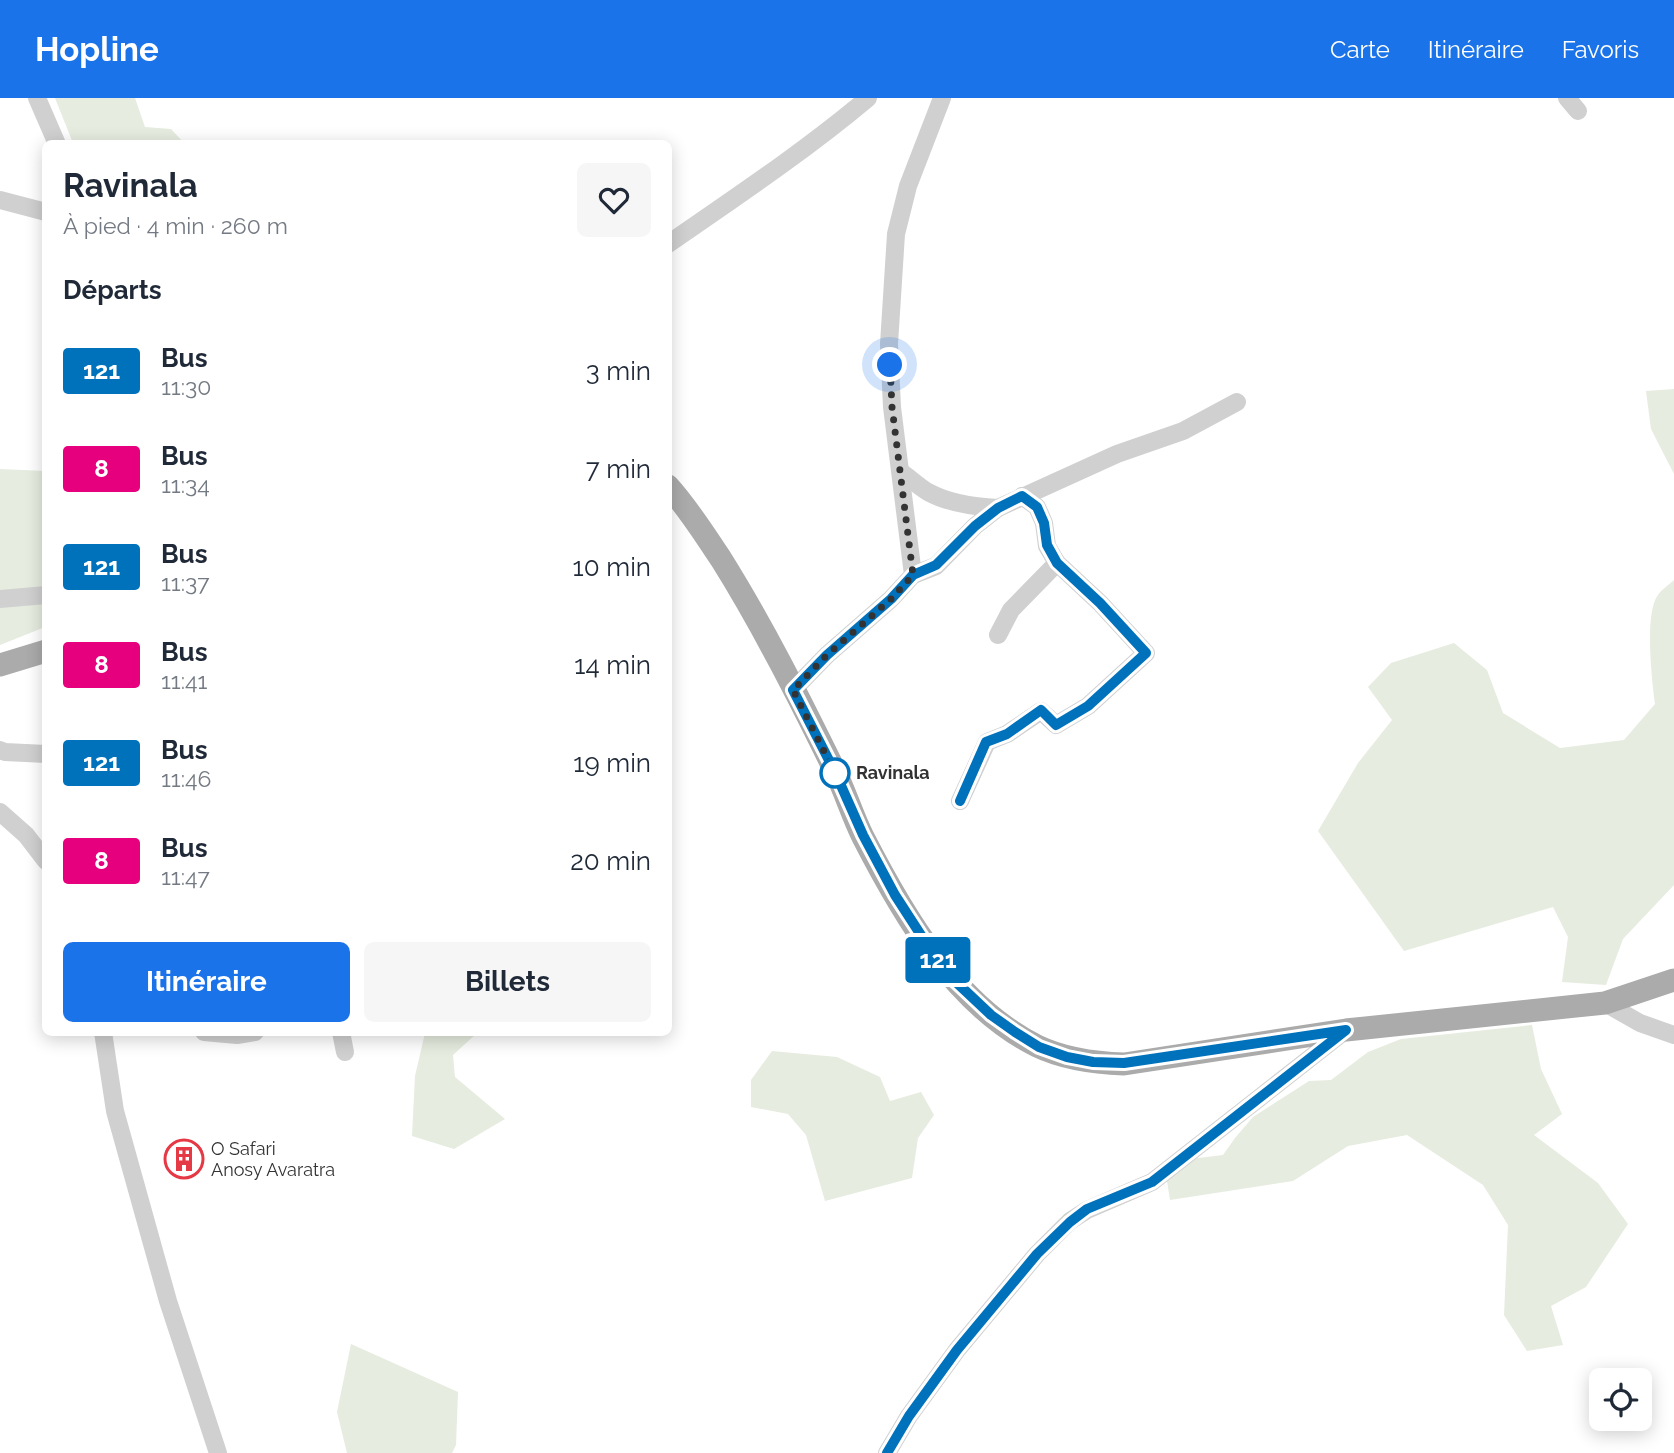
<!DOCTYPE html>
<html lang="fr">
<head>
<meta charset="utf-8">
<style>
  :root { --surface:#fff; --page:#f6f6f7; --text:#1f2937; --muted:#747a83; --accent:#1a73e8 }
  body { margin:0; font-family:Raleway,sans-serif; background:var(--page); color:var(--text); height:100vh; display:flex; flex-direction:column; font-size:26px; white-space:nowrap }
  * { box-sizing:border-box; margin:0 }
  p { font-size:23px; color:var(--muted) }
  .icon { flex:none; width:38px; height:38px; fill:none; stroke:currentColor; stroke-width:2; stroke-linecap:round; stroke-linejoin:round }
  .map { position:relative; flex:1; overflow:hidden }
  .details { position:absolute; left:42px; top:42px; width:630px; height:896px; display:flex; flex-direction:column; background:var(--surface); border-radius:10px; box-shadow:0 4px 18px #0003 }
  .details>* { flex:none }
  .badge { padding:0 14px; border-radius:5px; font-size:24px; line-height:46px }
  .buttons { position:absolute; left:1589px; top:1270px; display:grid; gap:14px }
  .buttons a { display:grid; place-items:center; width:63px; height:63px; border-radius:10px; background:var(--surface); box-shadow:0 4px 18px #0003; font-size:35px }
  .you { position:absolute; width:35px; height:35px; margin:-18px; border:5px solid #fff; border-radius:50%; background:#1a73e8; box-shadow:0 0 0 10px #1a73e833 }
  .map>.badge { position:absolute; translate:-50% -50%; box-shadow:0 0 0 4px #fff }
  h2 { padding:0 21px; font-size:26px; line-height:63px }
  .round { display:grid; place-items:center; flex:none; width:74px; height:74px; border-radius:10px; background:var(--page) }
  .headline { display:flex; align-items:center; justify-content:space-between; height:119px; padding:0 21px }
  h1 { font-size:33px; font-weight:700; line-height:52px }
  .button { display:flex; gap:14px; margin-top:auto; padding:14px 21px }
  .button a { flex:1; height:80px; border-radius:10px; background:var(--accent); color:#fff; font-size:28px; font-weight:700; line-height:80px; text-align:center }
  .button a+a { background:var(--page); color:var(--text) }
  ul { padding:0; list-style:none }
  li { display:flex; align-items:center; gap:21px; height:98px; padding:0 21px }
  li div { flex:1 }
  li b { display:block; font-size:26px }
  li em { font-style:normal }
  li .badge { min-width:77px; font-weight:700; text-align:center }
  header { display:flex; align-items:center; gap:42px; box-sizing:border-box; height:98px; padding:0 35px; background:var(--accent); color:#fff }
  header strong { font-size:33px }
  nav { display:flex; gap:38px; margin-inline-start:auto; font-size:24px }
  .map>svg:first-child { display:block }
  .green { fill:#e6ecdf }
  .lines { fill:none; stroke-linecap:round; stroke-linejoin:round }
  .minor { stroke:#d0d0d0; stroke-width:18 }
  .major { stroke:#ababab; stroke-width:23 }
  .line-casing { stroke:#fff; stroke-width:16 }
  .line { stroke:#0072bc; stroke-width:10 }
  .walk { stroke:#333; stroke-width:7; stroke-dasharray:0 12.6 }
  .stop-dot { fill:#fff; stroke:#0072bc; stroke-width:3.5 }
  .labels { text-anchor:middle; stroke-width:7; stroke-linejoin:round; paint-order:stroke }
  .stop-label { font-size:18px; font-weight:bold; fill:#333; stroke:#fff; text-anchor:start }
  .poi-label { font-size:18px; fill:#333; stroke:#fff; text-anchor:start }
</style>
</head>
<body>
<header>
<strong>Hopline</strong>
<nav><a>Carte</a><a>Itinéraire</a><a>Favoris</a></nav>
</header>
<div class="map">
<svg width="1674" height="1355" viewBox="0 0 1674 1355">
  <rect width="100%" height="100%" fill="#fff"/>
  <g class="green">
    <path d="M55,0H135L145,29L171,31L184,45H73Z"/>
    <path d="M1674,291V376L1651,331L1646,293Z"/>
    <path d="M0,371L45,373V529L0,547Z"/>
    <path d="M1674,482V787L1623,841L1606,887L1562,884L1568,839L1553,809L1404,853L1318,733L1358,665L1392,622L1368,589L1391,565L1454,545L1487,572L1503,615L1560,650L1624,642L1655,606C1652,583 1644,515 1658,497C1662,491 1669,487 1674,482Z"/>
    <path d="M1532,927L1541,971L1562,1016L1534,1037L1598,1085L1628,1126L1586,1189L1551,1208L1563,1247L1527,1253L1504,1217L1508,1127L1483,1087L1407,1037L1348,1048L1293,1083L1170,1102L1167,1083L1190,1061L1223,1057L1235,1040L1253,1019L1309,983L1331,982L1368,954L1401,941Z"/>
    <path d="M425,935H477L453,957L455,979L505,1021L454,1051L412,1038L415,978Z"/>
    <path d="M772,953L837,959L880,979L890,1003L921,994L934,1017L918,1040L912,1080L825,1103L806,1037L788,1016L751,1009V982Z"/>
    <path d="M351,1246L458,1294L456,1347L452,1355H347L337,1314Z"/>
  </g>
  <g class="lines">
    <g class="minor">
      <path d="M37,0L57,46"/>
      <path d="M1567,0L1578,13"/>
      <path d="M0,102L46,114"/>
      <path d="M668,146C736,99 805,53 868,0"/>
      <path d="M901,374C910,380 918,388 928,394C948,405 975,409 998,410"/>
      <path d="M913,477L936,468L975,428L998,410L1117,356L1183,333L1237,304"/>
      <path d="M0,501L46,497"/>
      <path d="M998,537L1011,512L1057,465"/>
      <path d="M793,592L827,557L891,501L913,477L892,309L889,246L896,136L908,88L942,0"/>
      <path d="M0,652L5,654L46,656"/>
      <path d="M960,703L987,644L1007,636L1041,613L1056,627L1088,608L1146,555L1100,505L1057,465L1047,448L1044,425L1037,409L1022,398"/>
      <path d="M0,714L26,737L46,763"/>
      <path d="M1605,905L1640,925L1674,937"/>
      <path d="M103,934L115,1013L168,1203L218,1355"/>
      <path d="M204,934L237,937L255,934"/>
      <path d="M341,934L345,954"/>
      <path d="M887,1355L909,1318L957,1252L1037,1156L1070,1123L1087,1112L1152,1084L1346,932"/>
    </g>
    <g class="major">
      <path d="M668,388C689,411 704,436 721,461C763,528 799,600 834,671C845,693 852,717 863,739C903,817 955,907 1037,948C1064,961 1094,965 1124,966L1346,932L1605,905L1674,882"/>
      <path d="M0,567L46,553"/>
    </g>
  </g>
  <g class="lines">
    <defs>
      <path id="line" d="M887,1355L909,1318L957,1252L1037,1156L1070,1124L1087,1111L1152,1084L1346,932L1124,965L1093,964L1067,959L1039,949L1015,934L991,917L956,884L928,848L895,797L863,737L835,674L793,592L827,557L891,501L913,477L936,467L975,428L998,410L1022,398L1037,409L1044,425L1047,447L1057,465L1100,505L1146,555L1088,608L1056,627L1041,612L1007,636L986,644L960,703"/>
    </defs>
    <use href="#line" class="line-casing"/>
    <use href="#line" class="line"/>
    <path class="walk" d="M835,675L793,592L827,557L891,501L913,477L892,309L890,267"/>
  </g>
  <defs>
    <symbol id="building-ring" viewBox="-11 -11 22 22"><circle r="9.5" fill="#fff" stroke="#e63946" stroke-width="1.5"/><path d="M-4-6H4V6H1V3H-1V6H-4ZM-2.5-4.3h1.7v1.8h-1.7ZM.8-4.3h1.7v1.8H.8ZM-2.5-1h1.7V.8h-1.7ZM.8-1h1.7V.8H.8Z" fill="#e63946"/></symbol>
  </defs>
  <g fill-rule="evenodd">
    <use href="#building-ring" x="162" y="1039" width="44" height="44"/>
  </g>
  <circle class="stop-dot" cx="835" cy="675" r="14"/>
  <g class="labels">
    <g class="stop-label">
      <text x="856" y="681">Ravinala</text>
    </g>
    <g class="poi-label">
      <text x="211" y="1057">O Safari<tspan x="211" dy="21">Anosy Avaratra</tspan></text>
    </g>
  </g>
</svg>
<div class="buttons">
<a><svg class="icon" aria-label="locate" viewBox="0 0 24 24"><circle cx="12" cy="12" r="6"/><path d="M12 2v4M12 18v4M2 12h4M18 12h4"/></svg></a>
</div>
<div class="you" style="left:890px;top:267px"></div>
<b class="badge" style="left:938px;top:862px;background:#0072bc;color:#fff">121</b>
<section class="details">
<div class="headline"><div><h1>Ravinala</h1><p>À pied · 4 min · 260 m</p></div><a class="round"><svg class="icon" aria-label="heart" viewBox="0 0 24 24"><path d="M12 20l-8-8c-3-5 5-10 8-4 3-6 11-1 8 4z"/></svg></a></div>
<h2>Départs</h2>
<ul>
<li><span class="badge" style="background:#0072bc;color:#fff">121</span><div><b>Bus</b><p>11:30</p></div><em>3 min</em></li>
<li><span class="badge" style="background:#e6007e;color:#fff">8</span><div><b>Bus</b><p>11:34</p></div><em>7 min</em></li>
<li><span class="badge" style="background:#0072bc;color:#fff">121</span><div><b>Bus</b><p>11:37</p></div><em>10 min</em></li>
<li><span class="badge" style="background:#e6007e;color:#fff">8</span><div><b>Bus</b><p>11:41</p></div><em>14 min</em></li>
<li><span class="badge" style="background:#0072bc;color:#fff">121</span><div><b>Bus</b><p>11:46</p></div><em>19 min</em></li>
<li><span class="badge" style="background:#e6007e;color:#fff">8</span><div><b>Bus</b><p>11:47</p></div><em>20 min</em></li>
</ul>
<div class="button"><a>Itinéraire</a><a>Billets</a></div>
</section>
</div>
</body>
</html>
